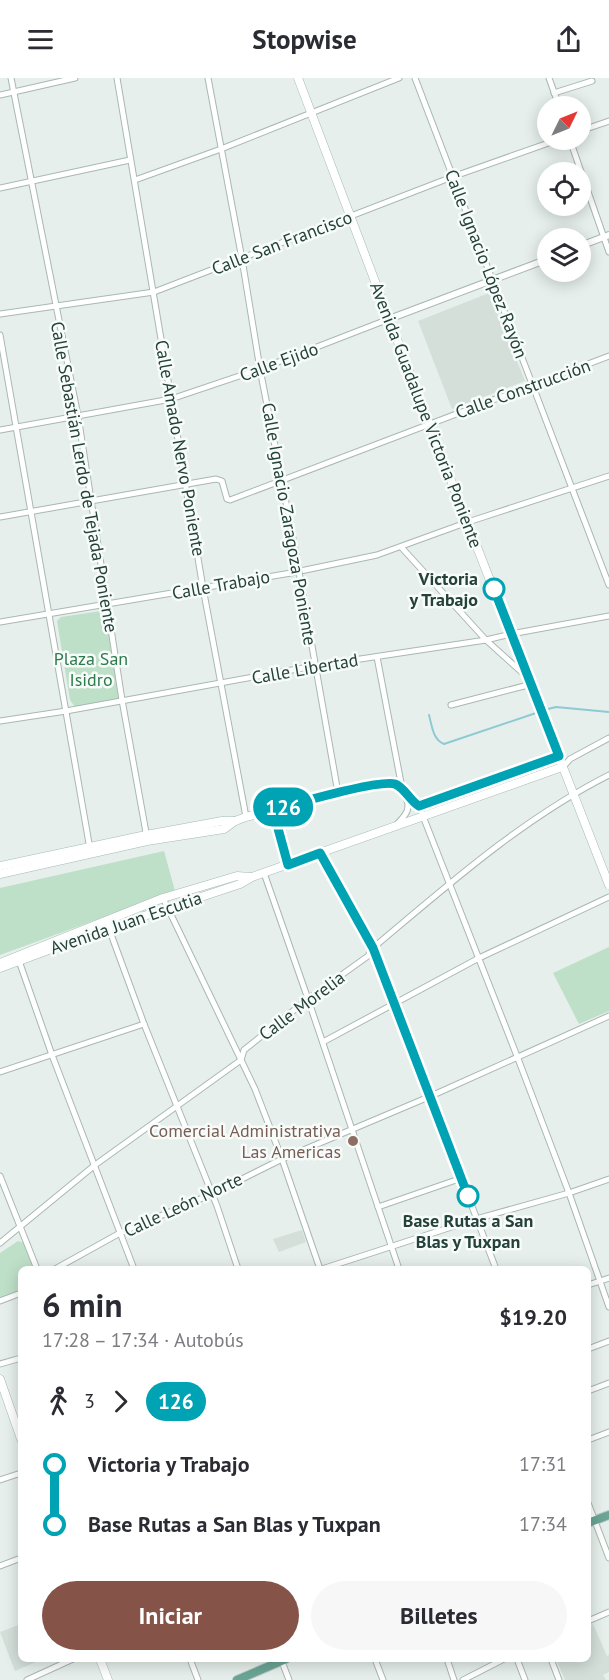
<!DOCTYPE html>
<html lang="es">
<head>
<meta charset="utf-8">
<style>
  :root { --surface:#fff; --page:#f7f7f7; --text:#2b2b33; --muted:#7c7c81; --accent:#855347 }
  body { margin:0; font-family:"PT Sans",sans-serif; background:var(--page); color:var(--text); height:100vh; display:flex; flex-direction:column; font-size:22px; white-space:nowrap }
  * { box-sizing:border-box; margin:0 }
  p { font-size:20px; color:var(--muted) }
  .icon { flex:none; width:33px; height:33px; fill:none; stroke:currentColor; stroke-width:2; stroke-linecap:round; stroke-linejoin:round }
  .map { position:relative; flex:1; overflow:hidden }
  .details { position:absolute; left:18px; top:1188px; width:573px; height:396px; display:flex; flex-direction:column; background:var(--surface); border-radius:9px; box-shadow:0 3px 15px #0003 }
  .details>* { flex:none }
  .badge { padding:0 12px; border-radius:20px; font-size:21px; line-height:39px }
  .needle { width:39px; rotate:47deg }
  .controls { position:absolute; left:537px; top:18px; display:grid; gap:12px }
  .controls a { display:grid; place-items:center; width:54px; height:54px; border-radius:50%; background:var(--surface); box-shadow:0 3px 15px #0003; font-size:30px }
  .map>.badge { position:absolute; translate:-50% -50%; box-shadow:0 0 0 3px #fff }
  .legs { display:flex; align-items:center; gap:9px; height:66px; padding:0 24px; font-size:20px }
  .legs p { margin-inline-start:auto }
  .summary { display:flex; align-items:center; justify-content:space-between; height:102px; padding:0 24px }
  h1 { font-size:33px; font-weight:600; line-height:45px }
  .button { display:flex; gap:12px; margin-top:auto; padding:12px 24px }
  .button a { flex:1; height:69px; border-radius:36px; background:var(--accent); color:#fff; font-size:24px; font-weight:600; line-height:69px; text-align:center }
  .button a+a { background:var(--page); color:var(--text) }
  ul { padding:0 24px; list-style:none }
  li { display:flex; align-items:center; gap:21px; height:60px; font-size:22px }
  li i { display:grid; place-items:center; width:9px; height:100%; margin:0 8px; background:currentColor }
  li i::after { content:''; width:15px; height:15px; margin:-8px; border:4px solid; border-radius:50%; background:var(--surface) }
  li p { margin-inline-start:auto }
  li:first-child i { background:linear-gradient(#0000 50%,currentColor 0) }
  li:last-child i { background:linear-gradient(currentColor 50%,#0000 0) }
  header { display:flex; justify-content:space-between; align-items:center; height:78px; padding:0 24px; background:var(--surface); font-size:27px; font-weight:600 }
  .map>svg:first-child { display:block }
  .built { fill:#d4dfda }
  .green { fill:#bfe0c8 }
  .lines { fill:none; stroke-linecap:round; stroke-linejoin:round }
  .stream { stroke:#8ec9d4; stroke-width:2 }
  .minor-casing { stroke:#a8b8b2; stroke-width:7 }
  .tertiary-casing { stroke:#a8b8b2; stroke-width:8 }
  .secondary-casing { stroke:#a4bbb3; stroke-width:9 }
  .primary-casing { stroke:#c2cac8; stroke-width:10 }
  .minor { stroke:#fff; stroke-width:5 }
  .tertiary { stroke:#fff; stroke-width:6 }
  .secondary { stroke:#fff; stroke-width:8 }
  .primary { stroke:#6aa596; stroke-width:8 }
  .minor-bridge-casing { stroke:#a8b8b2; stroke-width:7; stroke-linecap:butt }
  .minor-bridge { stroke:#fff; stroke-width:5 }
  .line-1-casing { stroke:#fff; stroke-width:14 }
  .line-1 { stroke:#00a3b4; stroke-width:9 }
  .stop-1-dot { fill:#fff; stroke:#00a3b4; stroke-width:3 }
  .education-dot { fill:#8d6e63; stroke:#f7fbf9; stroke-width:2 }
  .labels { text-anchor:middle; stroke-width:5; stroke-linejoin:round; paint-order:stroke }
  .street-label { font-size:18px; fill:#24423a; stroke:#f7fbf9 }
  .stop-label { font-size:18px; font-weight:bold; fill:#24423a; stroke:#f7fbf9; text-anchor:end }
  .park-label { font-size:18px; fill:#2d7a4b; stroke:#f7fbf9 }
  .education-label { font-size:18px; fill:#785e54; stroke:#f7fbf9; text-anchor:end }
</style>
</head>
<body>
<header><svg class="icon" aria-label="menu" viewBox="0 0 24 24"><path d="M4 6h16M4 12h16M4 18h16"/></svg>Stopwise<svg class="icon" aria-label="share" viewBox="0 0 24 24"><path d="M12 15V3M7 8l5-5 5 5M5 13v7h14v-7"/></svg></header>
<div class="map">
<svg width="609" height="1602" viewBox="0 0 609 1602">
  <rect width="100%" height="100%" fill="#e6efeb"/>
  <g class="built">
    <path d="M489,215L525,303L452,331L418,243Z"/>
    <path d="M302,1152L306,1164L279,1174L273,1161Z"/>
    <path d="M21,1546V1581H43L15,1593L0,1554Z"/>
    <path d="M593,1546L607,1578L609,1577V1594L603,1597L606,1602H565L556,1581H588V1548Z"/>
  </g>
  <g class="green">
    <path d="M101,533L106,536L121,618L118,621L75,629L70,622L57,543L61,539Z"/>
    <path d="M164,773L175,813L0,877V810Z"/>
    <path d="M609,869V933L579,946L553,895Z"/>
    <path d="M18,1163L24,1165L34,1191H21V1214L0,1222V1175Z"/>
  </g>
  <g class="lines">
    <g class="stream">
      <path d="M544,632L556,629L609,634"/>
      <path d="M429,637C432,648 433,662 444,666L539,634"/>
    </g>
    <defs>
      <g id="minor">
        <path d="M11,0L78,338L122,622L147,760"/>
        <path d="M117,0L203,510L246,739"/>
        <path d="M208,0L242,181L260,291L296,476"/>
        <path d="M415,0L609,507"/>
        <path d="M549,0L559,28"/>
        <path d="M554,15L592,3"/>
        <path d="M0,17L75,0"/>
        <path d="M580,53L609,43"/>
        <path d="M570,62L609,174"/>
        <path d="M135,102L221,71L399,0"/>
        <path d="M0,110L130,82"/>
        <path d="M0,236L154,214L452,99L557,62"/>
        <path d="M0,257L90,771"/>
        <path d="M0,352L171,321L260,291L389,241"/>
        <path d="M0,439L216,401L222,403L227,421L230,422L609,278"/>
        <path d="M402,470L486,562L526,598"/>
        <path d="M303,517L338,715"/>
        <path d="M0,544L291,495L377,477L468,444L609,398"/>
        <path d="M377,579L402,710"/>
        <path d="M451,627L532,606"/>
        <path d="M0,643L66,633L314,588L486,562L511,556L609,538"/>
        <path d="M563,689L570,681L609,660"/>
        <path d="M419,728L517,978L569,1115L609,1229"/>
        <path d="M397,746C406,737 412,730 405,718"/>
        <path d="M319,775L373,870L496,1191"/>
        <path d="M264,795L308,921L399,1191"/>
        <path d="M163,820L255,1011L282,1081L320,1191"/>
        <path d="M108,848L144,946L217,1128L238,1191"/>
        <path d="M18,880L52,977L134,1191"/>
        <path d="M323,964L479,880L609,819"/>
        <path d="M0,994L144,946"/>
        <path d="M0,1098L37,1191"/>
        <path d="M378,1129L462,1100"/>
        <path d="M0,1165L95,1087L241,982L244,972L308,921L368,878L373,870C448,807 522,741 609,697"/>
        <path d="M55,1191L120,1155L212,1116L282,1081L431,1018L609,938"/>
        <path d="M322,1191L476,1141L569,1115L609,1101"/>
        <path d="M588,1207L609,1200"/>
        <path d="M0,1223L21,1215"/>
        <path d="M588,1271L609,1263"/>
        <path d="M0,1286L21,1280"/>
        <path d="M588,1313L609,1305"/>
        <path d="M588,1362L609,1354"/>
        <path d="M0,1402L21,1395"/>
        <path d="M588,1425L609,1480"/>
        <path d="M0,1488L21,1480"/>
        <path d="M588,1543L609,1534"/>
        <path d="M190,1581L198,1602"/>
        <path d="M281,1581L289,1602"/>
        <path d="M375,1581L383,1602"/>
        <path d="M447,1581L454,1602"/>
        <path d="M517,1581L525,1602"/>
        <path d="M551,1581L559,1602"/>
        <path d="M27,1602L73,1581"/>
        <path d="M463,1602L504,1581"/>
      </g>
      <g id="tertiary">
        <path d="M580,168L609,157"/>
        <path d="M389,241L548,181"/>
      </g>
      <g id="secondary">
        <path d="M298,0L429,346L609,807"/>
        <path d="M273,732L288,787"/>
        <path d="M0,788L146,757L222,743H235"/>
        <path d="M0,796L147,763L224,751L235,743L246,739C270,733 378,700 395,706C405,710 410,723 419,728L559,679"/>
        <path d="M0,885L163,820L237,798L250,799"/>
        <path d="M0,890L108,850L240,806L252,799L562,689"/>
        <path d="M0,1301L21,1361"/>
        <path d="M100,1581L108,1602"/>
      </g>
      <g id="primary">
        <path d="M588,1445L609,1437"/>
        <path d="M237,1602L286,1581"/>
      </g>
    </defs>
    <use href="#minor" class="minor-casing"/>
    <use href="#tertiary" class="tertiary-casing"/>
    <use href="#secondary" class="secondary-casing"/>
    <use href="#primary" class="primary-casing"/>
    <use href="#minor" class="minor"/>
    <use href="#tertiary" class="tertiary"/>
    <use href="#secondary" class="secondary"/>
    <use href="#primary" class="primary"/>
    <defs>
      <path id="minor-bridge" d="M296,476L303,517"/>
    </defs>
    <use href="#minor-bridge" class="minor-bridge-casing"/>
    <use href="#minor-bridge" class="minor-bridge"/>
  </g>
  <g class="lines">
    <defs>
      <path id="line-1" d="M468,1118L373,870L320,775L288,787L273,732C294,726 379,701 395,706C405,710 410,723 419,728L559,678L494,511"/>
    </defs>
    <use href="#line-1" class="line-1-casing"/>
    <use href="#line-1" class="line-1"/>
  </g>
  <g class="stop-1-dot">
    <circle cx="494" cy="511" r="10"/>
    <circle cx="468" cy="1118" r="10"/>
  </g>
  <circle class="education-dot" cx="353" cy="1063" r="6"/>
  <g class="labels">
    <g class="street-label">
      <text transform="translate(282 165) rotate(-21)" y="6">Calle San Francisco</text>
      <text transform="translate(486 186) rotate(69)" y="6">Calle Ignacio López Rayón</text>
      <text transform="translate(279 284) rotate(-20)" y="6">Calle Ejido</text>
      <text transform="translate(523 311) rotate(-20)" y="6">Calle Construcción</text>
      <text transform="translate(426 337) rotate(69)" y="6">Avenida Guadalupe Victoria Poniente</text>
      <text transform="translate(180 370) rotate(80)" y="6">Calle Amado Nervo Poniente</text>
      <text transform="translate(84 399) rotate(80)" y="6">Calle Sebastián Lerdo de Tejada Poniente</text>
      <text transform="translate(289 446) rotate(80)" y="6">Calle Ignacio Zaragoza Poniente</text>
      <text transform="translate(221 507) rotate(-10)" y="6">Calle Trabajo</text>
      <text transform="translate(305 591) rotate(-10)" y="6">Calle Libertad</text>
      <text transform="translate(126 845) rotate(-19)" y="6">Avenida Juan Escutia</text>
      <text transform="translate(302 928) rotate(-37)" y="6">Calle Morelia</text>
      <text transform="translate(183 1127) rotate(-25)" y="6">Calle León Norte</text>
    </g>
    <g class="stop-label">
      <text x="478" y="507">Victoria<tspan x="478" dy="21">y Trabajo</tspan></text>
      <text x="468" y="1149" text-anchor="middle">Base Rutas a San<tspan x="468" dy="21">Blas y Tuxpan</tspan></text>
    </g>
    <g class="park-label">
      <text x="91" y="587">Plaza San<tspan x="91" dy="21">Isidro</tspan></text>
    </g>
    <g class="education-label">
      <text x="341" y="1059">Comercial Administrativa<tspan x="341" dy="21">Las Americas</tspan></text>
    </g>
  </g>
</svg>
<div class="controls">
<a><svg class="needle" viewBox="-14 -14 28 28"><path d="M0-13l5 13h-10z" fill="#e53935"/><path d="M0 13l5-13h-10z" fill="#7c7c81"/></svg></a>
<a><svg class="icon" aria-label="locate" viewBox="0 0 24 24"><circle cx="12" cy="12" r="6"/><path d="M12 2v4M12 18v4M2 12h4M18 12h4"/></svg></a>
<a><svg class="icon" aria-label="layers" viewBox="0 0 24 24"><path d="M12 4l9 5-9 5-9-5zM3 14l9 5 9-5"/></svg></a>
</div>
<b class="badge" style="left:283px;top:729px;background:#00a3b4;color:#fff">126</b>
<section class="details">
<div class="summary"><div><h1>6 min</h1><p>17:28 – 17:34 · Autobús</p></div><b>$19.20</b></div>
<div class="legs"><svg class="icon" aria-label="walk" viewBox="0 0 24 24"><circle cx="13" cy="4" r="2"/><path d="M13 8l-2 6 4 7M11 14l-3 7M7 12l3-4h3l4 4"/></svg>3<svg class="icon" aria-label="forward" viewBox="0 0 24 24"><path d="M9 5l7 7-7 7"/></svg><b class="badge" style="background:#00a3b4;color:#fff">126</b></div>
<ul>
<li><i style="color:#00a3b4"></i><b>Victoria y Trabajo</b><p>17:31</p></li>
<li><i style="color:#00a3b4"></i><b>Base Rutas a San Blas y Tuxpan</b><p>17:34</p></li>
</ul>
<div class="button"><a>Iniciar</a><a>Billetes</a></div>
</section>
</div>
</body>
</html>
